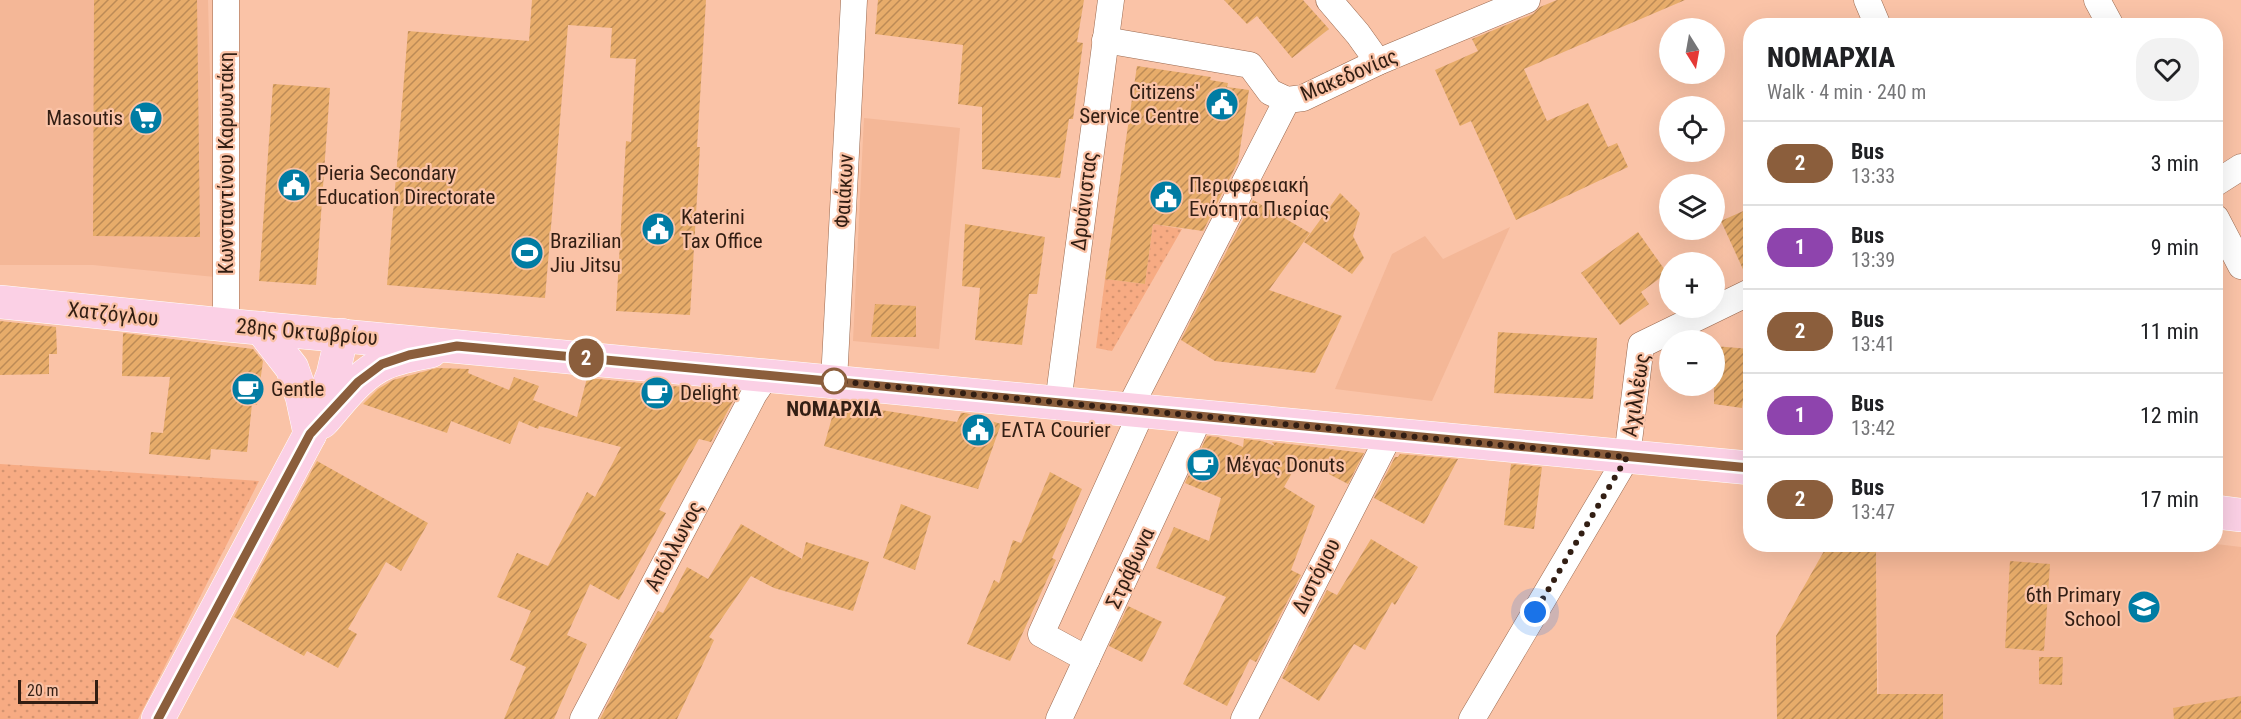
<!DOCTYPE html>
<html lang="en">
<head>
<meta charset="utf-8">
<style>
  :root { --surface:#fff; --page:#f2f2f2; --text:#202124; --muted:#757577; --line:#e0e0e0 }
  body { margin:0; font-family:"Roboto Condensed",sans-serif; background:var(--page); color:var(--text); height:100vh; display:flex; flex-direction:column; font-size:22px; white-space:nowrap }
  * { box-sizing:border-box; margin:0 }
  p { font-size:20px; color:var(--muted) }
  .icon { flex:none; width:33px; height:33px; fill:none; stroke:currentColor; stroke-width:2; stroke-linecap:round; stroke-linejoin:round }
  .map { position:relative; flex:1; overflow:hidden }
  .sheet { position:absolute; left:1743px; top:18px; width:480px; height:534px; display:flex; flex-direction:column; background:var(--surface); border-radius:24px; box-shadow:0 6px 24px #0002 }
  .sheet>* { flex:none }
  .badge { padding:0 12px; border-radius:20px; font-size:21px; line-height:39px }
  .needle { width:39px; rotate:169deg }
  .buttons { position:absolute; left:1659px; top:18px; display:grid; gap:12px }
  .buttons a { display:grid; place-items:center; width:66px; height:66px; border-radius:50%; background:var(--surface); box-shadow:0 6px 24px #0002; font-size:30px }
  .scale { position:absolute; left:18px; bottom:15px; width:80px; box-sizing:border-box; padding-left:6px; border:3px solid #321e13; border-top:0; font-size:16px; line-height:21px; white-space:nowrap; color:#321e13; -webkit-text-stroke:4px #fac3a7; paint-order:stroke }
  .you { position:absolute; width:30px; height:30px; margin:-15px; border:4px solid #fff; border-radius:50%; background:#1a73e8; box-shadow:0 0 0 9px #1a73e833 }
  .map>.badge { position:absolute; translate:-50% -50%; box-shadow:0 0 0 3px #fff }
  .round { display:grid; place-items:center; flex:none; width:63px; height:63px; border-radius:24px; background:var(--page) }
  .headline { display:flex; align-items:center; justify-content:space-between; height:102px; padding:0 24px }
  h1 { font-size:28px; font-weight:800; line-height:45px }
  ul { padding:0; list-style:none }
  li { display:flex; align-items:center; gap:18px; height:84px; padding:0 24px; border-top:2px solid var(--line) }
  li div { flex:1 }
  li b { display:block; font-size:22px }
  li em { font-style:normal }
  li .badge { min-width:66px; font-weight:700; text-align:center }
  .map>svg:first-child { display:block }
  .built { fill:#f4b797 }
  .grass { fill:url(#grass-dots) }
  .building { fill:url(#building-hatch) }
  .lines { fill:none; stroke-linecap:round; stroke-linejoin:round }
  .minor-casing { stroke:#9a694f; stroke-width:27 }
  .major-casing { stroke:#fff; stroke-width:34 }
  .minor { stroke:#fff; stroke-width:26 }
  .major { stroke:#fbd0e5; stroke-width:33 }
  .line-casing { stroke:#fff; stroke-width:14 }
  .line { stroke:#8b5e3c; stroke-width:9 }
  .walk { stroke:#321e13; stroke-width:6; stroke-dasharray:0 10.8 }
  .stop-dot { fill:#fff; stroke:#8b5e3c; stroke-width:3 }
  .labels { text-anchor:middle; stroke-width:4.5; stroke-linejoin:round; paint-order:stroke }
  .street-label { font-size:21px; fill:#321e13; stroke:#fac3a7 }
  .poi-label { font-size:21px; fill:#321e13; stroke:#fac3a7; text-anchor:start }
  .stop-label { font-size:21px; font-weight:bold; fill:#321e13; stroke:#fac3a7 }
</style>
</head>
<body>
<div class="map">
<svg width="2241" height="719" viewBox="0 0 2241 719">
  <defs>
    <pattern id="grass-dots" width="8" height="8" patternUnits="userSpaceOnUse" patternTransform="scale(1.5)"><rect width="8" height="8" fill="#f7ab83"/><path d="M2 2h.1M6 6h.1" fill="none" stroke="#d49370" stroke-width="1.8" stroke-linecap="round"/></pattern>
    <pattern id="building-hatch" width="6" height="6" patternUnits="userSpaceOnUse" patternTransform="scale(1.5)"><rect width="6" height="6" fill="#e7ac6a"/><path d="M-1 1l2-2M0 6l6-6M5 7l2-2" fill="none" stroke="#bc8b56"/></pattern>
  </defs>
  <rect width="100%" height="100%" fill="#fac3a7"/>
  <g class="built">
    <path d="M0,0H208L215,277L93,265H0Z"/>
    <path d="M864,118L960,128L939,349L853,341Z"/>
    <path d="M1510,227L1432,401L1335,389L1392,254L1425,236L1443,259Z"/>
    <path d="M2216,544L2241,547V719H1879L1876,545Z"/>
  </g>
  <g class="grass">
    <path d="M1153,224L1182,229L1112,351L1096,348L1105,279L1145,284Z"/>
    <path d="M0,464L259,481L138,719H0Z"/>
  </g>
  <g class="building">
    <path d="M94,0H197L200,237L93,236Z"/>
    <path d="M532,0H706L697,147H700L690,315L616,311L626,141L631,142L636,59L610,58L612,28L568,25L545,298L387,285L408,31L529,41Z"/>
    <path d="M878,0H1084L1077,42L1083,43L1073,119H1069L1060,178L982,169V107L958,104L963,45L875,34Z"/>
    <path d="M1224,0H1303L1329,29L1292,58L1257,16L1247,24Z"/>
    <path d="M1557,0H1685L1524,69L1547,121L1588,103L1608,147L1617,143L1628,167L1516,220L1471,121L1460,126L1435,70L1478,51L1472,39L1533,14L1540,7Z"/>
    <path d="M1137,66L1211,77L1210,80L1228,83L1227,87L1249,90L1238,162L1203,231L1153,224L1145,284L1105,279Z"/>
    <path d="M273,84L330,88L316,285L259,281Z"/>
    <path d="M1340,193L1360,213L1353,236L1364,258L1352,274L1304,242Z"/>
    <path d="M1253,200L1310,233L1269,290L1342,316L1315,373L1215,361L1181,340Z"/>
    <path d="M1750,208V277L1747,278L1721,221Z"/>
    <path d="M965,224L1045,237L1037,294H1029L1022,345L975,340L980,288L962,286Z"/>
    <path d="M1638,232L1667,273L1641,292L1649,304L1620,325L1581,273Z"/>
    <path d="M875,304L916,306V337H871Z"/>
    <path d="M0,321L56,327L57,354H49V374L0,375Z"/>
    <path d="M1498,332L1597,338L1593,399L1494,393Z"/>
    <path d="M123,333L253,349L263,361L257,405L252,404L247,452L211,449L210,460L149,454L151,432L163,433L170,377L122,376Z"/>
    <path d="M1714,346L1750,349L1742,408L1714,404Z"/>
    <path d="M437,368L469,369L468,373L509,390L514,377L539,386L533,400L577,417L587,378L738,392L711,442L699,439L659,510L666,513L619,600L590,584L567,635L587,644L554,719H504L526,667L510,660L531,611L497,597L517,553L548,566L587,492L595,497L621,447L539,426L538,429L519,421L510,444L451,421L447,433L363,404L378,389L393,380Z"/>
    <path d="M836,403L957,422L961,413H966L1001,424L978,489L824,446Z"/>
    <path d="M1207,436L1218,437L1243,447L1244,439L1262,441L1275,446L1272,442L1364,453L1348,484L1300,459L1284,487L1315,506L1291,570L1301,575L1256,662L1250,659L1227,706L1183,684L1226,597L1156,568L1174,527L1209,541L1221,498L1185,483Z"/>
    <path d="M1400,454L1458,459L1424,524L1374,498L1395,457H1398Z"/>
    <path d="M317,461L428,523L401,571L386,562L348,629L357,634L338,668L307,651L304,656L234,617Z"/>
    <path d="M1511,464L1542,467L1534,529L1504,525Z"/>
    <path d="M1050,472L1082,489L1052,558L1056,560L1010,661L967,644L994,580L999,583L1013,540L1021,543Z"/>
    <path d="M901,504L931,516L915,570L883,558Z"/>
    <path d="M741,524L802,559L806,542L869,562L853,611L774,588L751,576L709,637L714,640L677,719H600L643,637L658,611L663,613L687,567L708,579Z"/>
    <path d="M1371,539L1418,567L1395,605L1392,602L1365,650L1354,644L1319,701L1282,678L1327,590L1337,595Z"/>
    <path d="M1828,544H1876L1877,694H1943V719H1777L1776,636Z"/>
    <path d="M2010,561L2050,564L2044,651L2005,648Z"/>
    <path d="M1128,606L1162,622L1142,662L1109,646Z"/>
    <path d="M2039,657H2063L2062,685L2039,684Z"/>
    <path d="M2241,696V719H2174L2173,708Z"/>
  </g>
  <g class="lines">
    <defs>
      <g id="minor">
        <path d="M226,0V325"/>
        <path d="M1329,0L1358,34L1378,62"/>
        <path d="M1867,0L1878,26"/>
        <path d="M2097,0L2111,26"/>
        <path d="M1105,40L1250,65L1270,92L1287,100L1303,98L1378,62L1527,0"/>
        <path d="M2216,183L2241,167"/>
        <path d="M2216,218L2241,266"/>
        <path d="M834,381L854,0"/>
        <path d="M1058,403L1111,0"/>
        <path d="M1129,409L1287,100"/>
        <path d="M1087,659L1041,634L1142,411"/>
        <path d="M583,719L754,394L767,375"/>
        <path d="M1059,719L1200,416"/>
        <path d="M1244,719L1390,434"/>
        <path d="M1472,719L1627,457L1641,345L1750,292"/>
      </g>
      <g id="major">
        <path d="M0,302L226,325L1750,468"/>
        <path d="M261,328L292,368L302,397L310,434"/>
        <path d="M322,422C340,402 359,374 385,363C399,357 415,354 431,351"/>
        <path d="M2216,512L2241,515"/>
        <path d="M158,719L310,434L333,374L342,335"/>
      </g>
    </defs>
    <use href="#minor" class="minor-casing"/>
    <use href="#major" class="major-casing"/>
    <use href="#minor" class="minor"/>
    <use href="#major" class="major"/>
  </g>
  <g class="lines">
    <defs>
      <path id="line" d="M158,719L310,434L358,382L382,364L409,355L457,346L1750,468"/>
    </defs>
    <use href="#line" class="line-casing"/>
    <use href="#line" class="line"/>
    <path class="walk" d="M834,381L1627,457L1535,612"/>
  </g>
  <defs>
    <symbol id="civic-disc" viewBox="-11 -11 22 22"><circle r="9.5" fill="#007ca3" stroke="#fac3a7"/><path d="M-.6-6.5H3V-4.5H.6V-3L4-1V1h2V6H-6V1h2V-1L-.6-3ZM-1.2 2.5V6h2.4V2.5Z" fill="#fff"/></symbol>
    <symbol id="supermarket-disc" viewBox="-11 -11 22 22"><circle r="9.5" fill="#007ca3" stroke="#fac3a7"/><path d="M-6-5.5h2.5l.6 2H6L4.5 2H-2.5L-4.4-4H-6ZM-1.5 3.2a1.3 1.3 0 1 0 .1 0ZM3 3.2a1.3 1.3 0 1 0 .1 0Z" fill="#fff"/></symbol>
    <symbol id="stadium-disc" viewBox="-11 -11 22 22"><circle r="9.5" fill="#007ca3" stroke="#fac3a7"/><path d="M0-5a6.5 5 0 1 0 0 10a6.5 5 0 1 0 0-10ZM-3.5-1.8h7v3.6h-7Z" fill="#fff"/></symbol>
    <symbol id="cafe-disc" viewBox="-11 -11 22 22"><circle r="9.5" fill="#007ca3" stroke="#fac3a7"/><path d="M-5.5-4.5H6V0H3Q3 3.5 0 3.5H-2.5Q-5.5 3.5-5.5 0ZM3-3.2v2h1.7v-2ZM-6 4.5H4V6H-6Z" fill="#fff"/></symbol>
    <symbol id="school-disc" viewBox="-11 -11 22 22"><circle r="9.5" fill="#007ca3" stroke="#fac3a7"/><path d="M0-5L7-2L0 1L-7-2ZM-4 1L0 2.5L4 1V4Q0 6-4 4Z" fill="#fff"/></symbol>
  </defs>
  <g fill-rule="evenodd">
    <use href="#civic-disc" x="1203" y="85" width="38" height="38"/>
    <use href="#supermarket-disc" x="127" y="99" width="38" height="38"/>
    <use href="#civic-disc" x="275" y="166" width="38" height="38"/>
    <use href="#civic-disc" x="1147" y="178" width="38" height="38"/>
    <use href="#civic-disc" x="639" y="210" width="38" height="38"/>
    <use href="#stadium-disc" x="508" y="234" width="38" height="38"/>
    <use href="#cafe-disc" x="229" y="370" width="38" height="38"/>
    <use href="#cafe-disc" x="638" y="374" width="38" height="38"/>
    <use href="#civic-disc" x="959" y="411" width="38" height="38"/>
    <use href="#cafe-disc" x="1184" y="446" width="38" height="38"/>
    <use href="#school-disc" x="2125" y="588" width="38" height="38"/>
  </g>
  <circle class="stop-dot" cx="834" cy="381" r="12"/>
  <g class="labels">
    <g class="street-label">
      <text transform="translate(1349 75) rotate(-23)" y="7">Μακεδονίας</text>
      <text transform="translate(226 163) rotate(-90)" y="7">Κωνσταντίνου Καρυωτάκη</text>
      <text transform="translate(844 191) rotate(-87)" y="7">Φαιάκων</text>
      <text transform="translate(1084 201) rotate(-83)" y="7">Δρυάνιστας</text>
      <text transform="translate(113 314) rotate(6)" y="7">Χατζόγλου</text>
      <text transform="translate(307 332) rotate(5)" y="7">28ης Οκτωβρίου</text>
      <text transform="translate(1636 395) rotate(-81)" y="7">Αχιλλέως</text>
      <text transform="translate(674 546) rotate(-62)" y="7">Απόλλωνος</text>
      <text transform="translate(1130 568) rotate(-65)" y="7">Στράβωνα</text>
      <text transform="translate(1316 576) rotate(-63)" y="7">Διστόμου</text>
    </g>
    <g class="poi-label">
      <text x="1199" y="99" text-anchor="end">Citizens'<tspan x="1199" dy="24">Service Centre</tspan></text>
      <text x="123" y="125" text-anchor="end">Masoutis</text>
      <text x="317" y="180">Pieria Secondary<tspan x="317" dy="24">Education Directorate</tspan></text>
      <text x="1189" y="192">Περιφερειακή<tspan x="1189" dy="24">Ενότητα Πιερίας</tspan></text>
      <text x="681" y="224">Katerini<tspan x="681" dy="24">Tax Office</tspan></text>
      <text x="550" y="248">Brazilian<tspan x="550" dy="24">Jiu Jitsu</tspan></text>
      <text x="271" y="396">Gentle</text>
      <text x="680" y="400">Delight</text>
      <text x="1001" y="437">ΕΛΤΑ Courier</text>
      <text x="1226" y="472">Μέγας Donuts</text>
      <text x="2121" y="602" text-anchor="end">6th Primary<tspan x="2121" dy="24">School</tspan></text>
    </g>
    <g class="stop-label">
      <text x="834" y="416">ΝΟΜΑΡΧΙΑ</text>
    </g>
  </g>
</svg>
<div class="buttons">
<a><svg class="needle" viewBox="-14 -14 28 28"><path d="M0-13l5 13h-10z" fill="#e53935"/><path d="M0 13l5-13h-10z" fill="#757577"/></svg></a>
<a><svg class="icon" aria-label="locate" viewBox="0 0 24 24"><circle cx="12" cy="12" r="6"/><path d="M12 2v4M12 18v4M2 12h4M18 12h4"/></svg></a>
<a><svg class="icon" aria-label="layers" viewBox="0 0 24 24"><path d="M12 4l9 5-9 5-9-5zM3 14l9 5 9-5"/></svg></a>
<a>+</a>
<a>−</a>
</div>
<div class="scale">20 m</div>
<div class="you" style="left:1535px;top:612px"></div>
<b class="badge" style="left:586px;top:358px;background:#8b5e3c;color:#fff">2</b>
<section class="sheet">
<div class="headline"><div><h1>ΝΟΜΑΡΧΙΑ</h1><p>Walk · 4 min · 240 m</p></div><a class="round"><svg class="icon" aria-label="heart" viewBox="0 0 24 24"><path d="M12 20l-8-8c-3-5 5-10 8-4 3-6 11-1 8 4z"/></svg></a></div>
<ul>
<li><span class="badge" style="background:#8b5e3c;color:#fff">2</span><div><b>Bus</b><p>13:33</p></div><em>3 min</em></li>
<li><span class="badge" style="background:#8e44ad;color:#fff">1</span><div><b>Bus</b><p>13:39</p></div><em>9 min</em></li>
<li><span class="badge" style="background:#8b5e3c;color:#fff">2</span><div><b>Bus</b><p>13:41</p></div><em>11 min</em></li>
<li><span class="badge" style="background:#8e44ad;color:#fff">1</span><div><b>Bus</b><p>13:42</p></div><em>12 min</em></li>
<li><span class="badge" style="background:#8b5e3c;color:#fff">2</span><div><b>Bus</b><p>13:47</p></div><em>17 min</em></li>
</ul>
</section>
</div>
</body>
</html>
